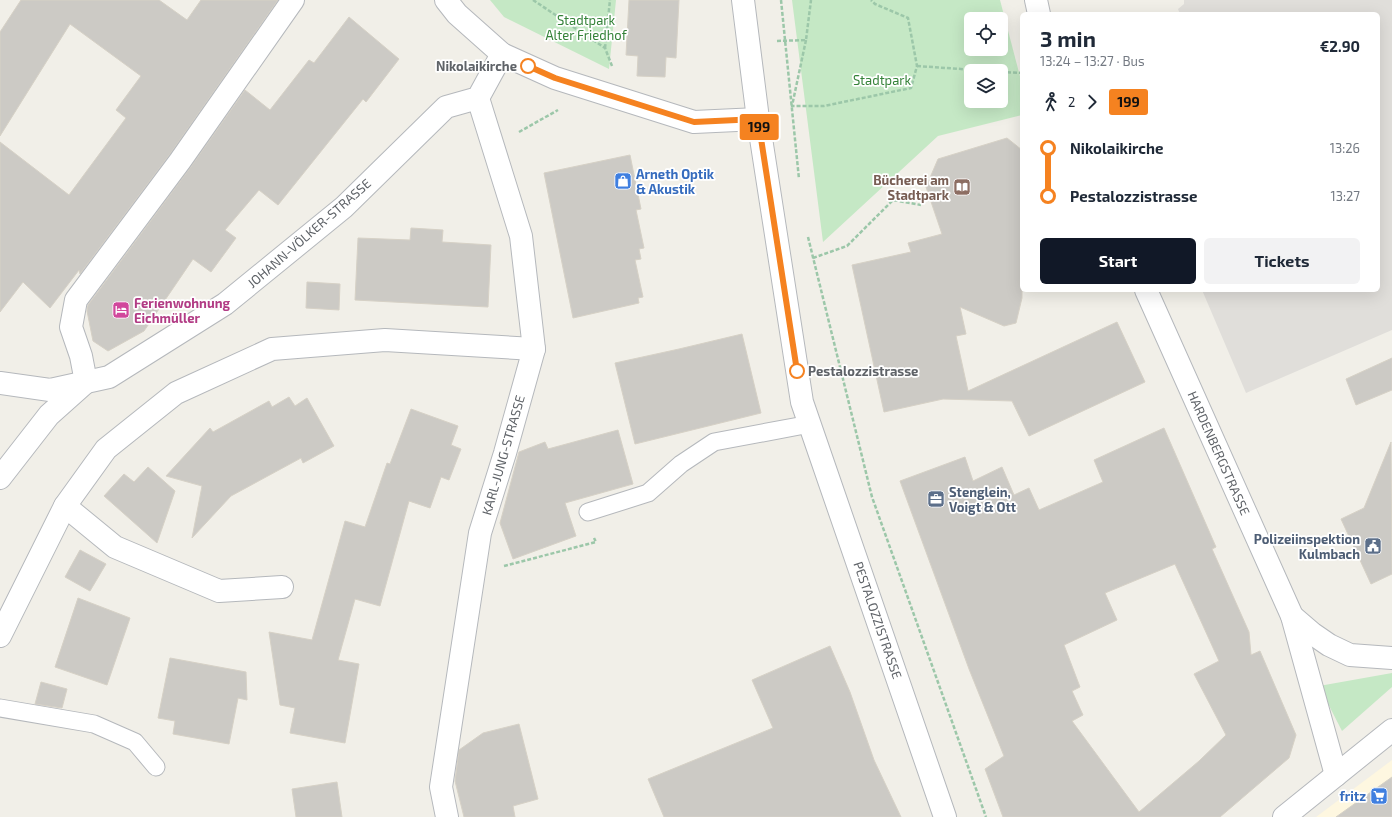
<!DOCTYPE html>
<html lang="en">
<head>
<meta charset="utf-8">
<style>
  :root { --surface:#fff; --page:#f2f2f3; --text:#1f2937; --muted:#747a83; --accent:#111827 }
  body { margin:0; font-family:"Exo 2",sans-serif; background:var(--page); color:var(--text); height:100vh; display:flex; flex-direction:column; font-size:15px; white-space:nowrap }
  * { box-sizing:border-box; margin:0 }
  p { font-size:13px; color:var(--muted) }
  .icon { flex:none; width:22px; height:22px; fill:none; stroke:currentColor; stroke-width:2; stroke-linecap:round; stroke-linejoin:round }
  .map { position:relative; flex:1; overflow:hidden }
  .drawer { position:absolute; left:1020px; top:12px; width:360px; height:280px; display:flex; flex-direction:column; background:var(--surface); border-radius:6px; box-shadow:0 4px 16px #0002 }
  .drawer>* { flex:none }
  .badge { padding:0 8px; border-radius:3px; font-size:14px; line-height:26px }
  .fabs { position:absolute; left:964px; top:12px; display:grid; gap:8px }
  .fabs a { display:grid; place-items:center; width:44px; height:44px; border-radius:6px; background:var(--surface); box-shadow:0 4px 16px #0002; font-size:20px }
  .map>.badge { position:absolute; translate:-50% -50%; box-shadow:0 0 0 2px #fff }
  .legs { display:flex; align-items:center; gap:6px; height:44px; padding:0 20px; font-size:13px }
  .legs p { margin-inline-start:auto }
  .summary { display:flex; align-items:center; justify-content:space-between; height:68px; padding:0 20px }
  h1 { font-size:22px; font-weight:700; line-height:30px }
  .cta { display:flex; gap:8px; margin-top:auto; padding:8px 20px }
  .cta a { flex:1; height:46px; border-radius:6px; background:var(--accent); color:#fff; font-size:16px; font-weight:700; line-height:46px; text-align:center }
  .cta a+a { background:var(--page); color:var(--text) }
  ul { padding:0 20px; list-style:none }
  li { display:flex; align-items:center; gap:14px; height:48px; font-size:15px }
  li i { display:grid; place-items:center; width:6px; height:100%; margin:0 5px; background:currentColor }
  li i::after { content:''; width:10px; height:10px; margin:-5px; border:3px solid; border-radius:50%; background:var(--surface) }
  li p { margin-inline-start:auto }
  li:first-child i { background:linear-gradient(#0000 50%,currentColor 0) }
  li:last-child i { background:linear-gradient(currentColor 50%,#0000 0) }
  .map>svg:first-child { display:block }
  .commercial { fill:#fef7e0 }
  .industrial { fill:#e0deda }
  .green { fill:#c5e8c5; fill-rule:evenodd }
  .building { fill:#cccac5; stroke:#d6d1c6; fill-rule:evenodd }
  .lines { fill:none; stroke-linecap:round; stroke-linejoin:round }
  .service-casing { stroke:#b5b8bc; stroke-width:19 }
  .minor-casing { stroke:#b5b8bc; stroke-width:24 }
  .tertiary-casing { stroke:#b5b8bc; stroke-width:24 }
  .path { stroke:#9cc7a9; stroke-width:2.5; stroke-dasharray:4 2; stroke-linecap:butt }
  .service { stroke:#fff; stroke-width:17 }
  .minor { stroke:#fff; stroke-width:22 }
  .tertiary { stroke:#fff; stroke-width:22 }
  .line-1-casing { stroke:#fff; stroke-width:9 }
  .line-1 { stroke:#f58220; stroke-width:6 }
  .stop-1-dot { fill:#fff; stroke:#f58220; stroke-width:2 }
  .labels { text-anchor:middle; stroke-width:3.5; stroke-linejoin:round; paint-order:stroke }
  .park-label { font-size:13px; fill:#348238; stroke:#fff }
  .stop-label { font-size:13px; font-weight:bold; fill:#5f6368; stroke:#fff; text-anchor:end }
  .shop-label { font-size:13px; font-weight:bold; fill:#366cbe; stroke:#fff; text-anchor:start }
  .education-label { font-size:13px; font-weight:bold; fill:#785e54; stroke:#fff; text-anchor:end }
  .street-label { font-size:13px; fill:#5f6368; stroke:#fff }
  .hotel-label { font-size:13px; font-weight:bold; fill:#b23c85; stroke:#fff; text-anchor:start }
  .service-label { font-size:13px; font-weight:bold; fill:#4e5e75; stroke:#fff; text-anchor:start }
</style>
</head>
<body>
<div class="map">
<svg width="1392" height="817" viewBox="0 0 1392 817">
  <rect width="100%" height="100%" fill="#f1efe8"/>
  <path class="commercial" d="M1392,760V817H1316Z"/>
  <path class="industrial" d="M1184,0H1392V330L1246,393L1202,290H1378V14H1180L1178,9L1184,4Z"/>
  <g class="green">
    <path d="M490,0H616L609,69L504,17Z"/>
    <path d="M792,0H1000L1022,84V115L938,136L823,242ZM971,19H1001V49H971ZM971,71H1001V101H971Z"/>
    <path d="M1392,673V687L1342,731L1319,686Z"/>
  </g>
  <g class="building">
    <path d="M21,0H159L187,20L201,0H278L170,154L80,274L79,270L50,308L23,282L0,312V142L69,195L126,118L116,110L141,76L70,24L0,136V32Z"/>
    <path d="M629,0H679L676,58L666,57L665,77L637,76L638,56L626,55Z"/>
    <path d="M349,17L399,59L366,102L363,99L278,205L259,190L225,230L236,238L211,272L193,259L144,331L108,351L93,341L87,311L88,305L190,168L245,90L270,110L309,60L314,63Z"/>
    <path d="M1007,138L1022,150V298L1016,323L1004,326L960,307L966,334L956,336L968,391L1117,322L1145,382L1029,436L1012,401L943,399L884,412L852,265L911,252L908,243L942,234L926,187L938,159Z"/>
    <path d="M630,155L641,209L636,210L644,248L639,249L641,259L635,260L643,297L638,298L639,303L573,318L544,173Z"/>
    <path d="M411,228L443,230L442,242L491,245L488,307L355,300L358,238L410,240Z"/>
    <path d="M307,282L340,284L339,310L306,308Z"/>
    <path d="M742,334L761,413L635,444L615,363L679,349Z"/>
    <path d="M1392,358V390L1356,405L1346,379Z"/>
    <path d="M289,397L295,406L307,398L334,446L303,463L301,458L231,496L192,538L202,486L166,476L210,428L213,432L269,401L272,407Z"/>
    <path d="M411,409L458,426L451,445L461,449L449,480L441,477L430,508L409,501L380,606L355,599L338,660L359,664L345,743L290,733L295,708L280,705L269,632L312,640L345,521L365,527L387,463L390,464Z"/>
    <path d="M1164,428L1216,547L1212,549L1249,632L1251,655L1260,651L1296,735L1289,758L1220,817H1003L985,769L1004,756L969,669L900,481L965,457L973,481L1002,467L1014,495L1029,488L1039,510L1103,482L1094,460ZM1175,564L1219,661L1194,674L1226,735L1199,761L1139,812L1072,721L1083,715L1072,691L1080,687L1064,645L1117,620L1105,593Z"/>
    <path d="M618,430L633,484L565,503L576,536L513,559L500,523L519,452L545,442L548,449Z"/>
    <path d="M1391,442L1392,574L1371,584L1341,519L1364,508Z"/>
    <path d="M148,467L175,491L157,543L104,496L124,474L134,482Z"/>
    <path d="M80,550L106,564L90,591L65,577Z"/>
    <path d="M78,598L130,618L107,685L55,667Z"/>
    <path d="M830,646L850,692L874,760L901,817H664L648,779L773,728L752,680Z"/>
    <path d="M170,658L246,672L247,700L238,698L229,744L173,734L175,721L158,718Z"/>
    <path d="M41,682L67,689L62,708L35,704Z"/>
    <path d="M519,724L538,799L513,806L515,817H464L455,781L459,750L483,733Z"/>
    <path d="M1392,777V817H1336Z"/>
    <path d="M337,782L342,817H296L292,789Z"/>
  </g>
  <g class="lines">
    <defs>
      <g id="service">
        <path d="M588,512L648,493L681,464L714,442L810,424"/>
        <path d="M0,708L94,724L135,742L156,767"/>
      </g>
      <g id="minor">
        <path d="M446,0L457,14L502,54L555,78L694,122L758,119"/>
        <path d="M0,383L50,390L109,377L225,304L344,207L446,107L478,98L502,54"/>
        <path d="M0,478L49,415L86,382L81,356L71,327L76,300L180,161L293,0"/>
        <path d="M65,506L115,547L219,591L282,587"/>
        <path d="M0,636L65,506L106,449L176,393L272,349L385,340L534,349"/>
        <path d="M447,817L441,787L480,533L505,453L534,349L521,236L478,98"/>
      </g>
      <g id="tertiary">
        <path d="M743,0L758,119L802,402L945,817"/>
        <path d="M1036,0L1039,14"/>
        <path d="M1146,290L1292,616L1336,775"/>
        <path d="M1292,616L1313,634L1329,645L1350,655L1392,658"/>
        <path d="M1284,817L1392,730"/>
      </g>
    </defs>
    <use href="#service" class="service-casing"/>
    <use href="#minor" class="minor-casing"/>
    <use href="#tertiary" class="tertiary-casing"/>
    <g class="path">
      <path d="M533,0L605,48L612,66"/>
      <path d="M781,0L799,179"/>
      <path d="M806,40L792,106H824L911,88L917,66L908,18L875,4L871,0"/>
      <path d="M777,41L806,40L811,0"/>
      <path d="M605,48L610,0"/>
      <path d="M917,66L990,71"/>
      <path d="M1001,72L1022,73"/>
      <path d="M519,132L558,110"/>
      <path d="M808,237L872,497L986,817"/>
      <path d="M813,258L847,246L893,200L921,205"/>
      <path d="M504,566L596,542L594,538"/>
    </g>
    <use href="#service" class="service"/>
    <use href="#minor" class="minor"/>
    <use href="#tertiary" class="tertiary"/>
  </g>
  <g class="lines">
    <defs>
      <path id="line-1" d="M528,66L555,78L694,122L758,119L797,371"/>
    </defs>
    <use href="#line-1" class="line-1-casing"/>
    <use href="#line-1" class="line-1"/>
  </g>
  <defs>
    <symbol id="shop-square" viewBox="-11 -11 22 22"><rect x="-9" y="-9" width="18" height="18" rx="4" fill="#3f7fe0" stroke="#fff"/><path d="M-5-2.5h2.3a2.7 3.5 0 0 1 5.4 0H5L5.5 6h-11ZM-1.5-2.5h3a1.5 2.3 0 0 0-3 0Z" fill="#fff"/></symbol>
    <symbol id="library-square" viewBox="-11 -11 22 22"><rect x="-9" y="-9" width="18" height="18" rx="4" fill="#8d6e63" stroke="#fff"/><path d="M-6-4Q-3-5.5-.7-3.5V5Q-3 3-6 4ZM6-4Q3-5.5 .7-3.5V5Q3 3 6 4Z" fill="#fff"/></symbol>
    <symbol id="hotel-square" viewBox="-11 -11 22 22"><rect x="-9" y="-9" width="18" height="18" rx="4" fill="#d1479c" stroke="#fff"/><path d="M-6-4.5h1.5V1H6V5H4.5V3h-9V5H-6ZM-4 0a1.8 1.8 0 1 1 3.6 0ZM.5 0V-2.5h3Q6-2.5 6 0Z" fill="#fff"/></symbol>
    <symbol id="office-square" viewBox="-11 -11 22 22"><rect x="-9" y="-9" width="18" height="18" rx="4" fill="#5c6f8a" stroke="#fff"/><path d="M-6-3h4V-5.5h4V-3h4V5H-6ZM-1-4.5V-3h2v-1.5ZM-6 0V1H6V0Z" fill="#fff"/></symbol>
    <symbol id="civic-square" viewBox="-11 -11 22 22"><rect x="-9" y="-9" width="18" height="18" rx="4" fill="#5c6f8a" stroke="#fff"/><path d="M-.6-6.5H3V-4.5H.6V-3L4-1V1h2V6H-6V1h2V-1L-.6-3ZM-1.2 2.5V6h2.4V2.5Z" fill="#fff"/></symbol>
    <symbol id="supermarket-square" viewBox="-11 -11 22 22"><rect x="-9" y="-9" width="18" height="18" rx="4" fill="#3f7fe0" stroke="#fff"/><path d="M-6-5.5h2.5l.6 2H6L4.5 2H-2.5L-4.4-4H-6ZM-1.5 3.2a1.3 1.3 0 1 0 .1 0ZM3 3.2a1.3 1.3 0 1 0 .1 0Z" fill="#fff"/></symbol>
  </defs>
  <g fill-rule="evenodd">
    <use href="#shop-square" x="613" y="171" width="20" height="20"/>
    <use href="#library-square" x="952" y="177" width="20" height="20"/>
    <use href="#hotel-square" x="111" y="300" width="20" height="20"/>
    <use href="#office-square" x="926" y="489" width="20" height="20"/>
    <use href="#civic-square" x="1363" y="536" width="20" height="20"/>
    <use href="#supermarket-square" x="1369" y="786" width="20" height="20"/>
  </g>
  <g class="stop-1-dot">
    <circle cx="528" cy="66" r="7"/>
    <circle cx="797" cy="371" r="7"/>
  </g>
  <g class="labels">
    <g class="park-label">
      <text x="586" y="25">Stadtpark<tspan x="586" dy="15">Alter Friedhof</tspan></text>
      <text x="882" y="85">Stadtpark</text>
    </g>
    <g class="stop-label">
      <text x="517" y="71">Nikolaikirche</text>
      <text x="808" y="376" text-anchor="start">Pestalozzistrasse</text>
    </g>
    <g class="shop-label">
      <text x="636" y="179">Arneth Optik<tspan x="636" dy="15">&amp; Akustik</tspan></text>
      <text x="1366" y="801" text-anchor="end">fritz</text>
    </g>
    <g class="education-label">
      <text x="949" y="185">Bücherei am<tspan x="949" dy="15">Stadtpark</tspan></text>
    </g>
    <g class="street-label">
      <text transform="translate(309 233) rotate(-41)" y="5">JOHANN-VÖLKER-STRASSE</text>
      <text transform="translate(1219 453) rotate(66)" y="5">HARDENBERGSTRASSE</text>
      <text transform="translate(503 455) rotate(-74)" y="5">KARL-JUNG-STRASSE</text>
      <text transform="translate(878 620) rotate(71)" y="5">PESTALOZZISTRASSE</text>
    </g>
    <g class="hotel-label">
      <text x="134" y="308">Ferienwohnung<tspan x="134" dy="15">Eichmüller</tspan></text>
    </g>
    <g class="service-label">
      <text x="949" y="497">Stenglein,<tspan x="949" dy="15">Voigt &amp; Ott</tspan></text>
      <text x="1360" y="544" text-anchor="end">Polizeiinspektion<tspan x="1360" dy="15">Kulmbach</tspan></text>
    </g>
  </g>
</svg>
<div class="fabs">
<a><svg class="icon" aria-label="locate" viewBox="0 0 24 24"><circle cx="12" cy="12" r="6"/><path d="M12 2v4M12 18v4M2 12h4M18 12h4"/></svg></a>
<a><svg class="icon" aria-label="layers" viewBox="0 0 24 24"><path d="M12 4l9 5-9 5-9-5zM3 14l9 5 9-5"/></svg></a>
</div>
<b class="badge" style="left:759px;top:127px;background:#f58220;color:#111">199</b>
<section class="drawer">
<div class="summary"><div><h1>3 min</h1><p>13:24 – 13:27 · Bus</p></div><b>€2.90</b></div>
<div class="legs"><svg class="icon" aria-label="walk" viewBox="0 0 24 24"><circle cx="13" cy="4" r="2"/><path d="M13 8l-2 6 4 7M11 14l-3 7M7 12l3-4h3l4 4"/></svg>2<svg class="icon" aria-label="forward" viewBox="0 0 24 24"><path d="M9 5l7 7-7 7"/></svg><b class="badge" style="background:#f58220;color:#111">199</b></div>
<ul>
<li><i style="color:#f58220"></i><b>Nikolaikirche</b><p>13:26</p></li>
<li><i style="color:#f58220"></i><b>Pestalozzistrasse</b><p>13:27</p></li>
</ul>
<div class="cta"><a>Start</a><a>Tickets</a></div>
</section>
</div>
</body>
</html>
